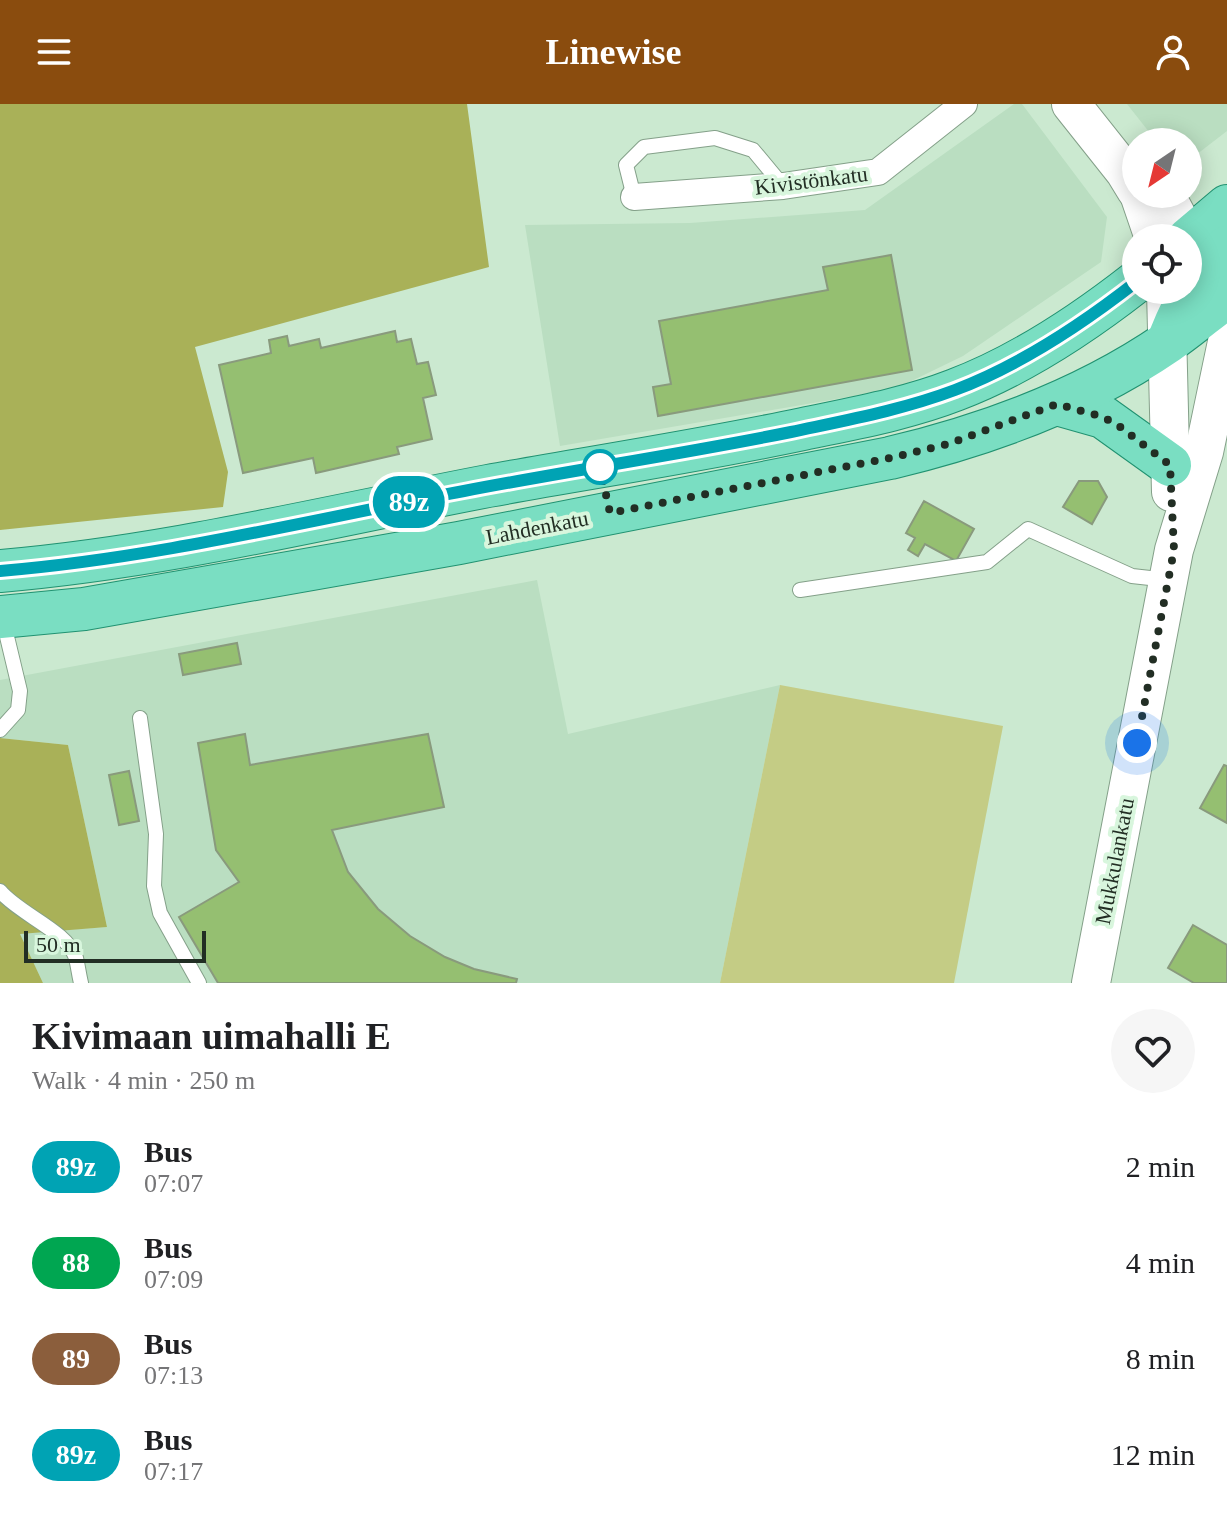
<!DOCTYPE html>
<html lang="en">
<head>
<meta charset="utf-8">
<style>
  :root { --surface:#fff; --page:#f6f6f6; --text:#202124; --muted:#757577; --accent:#8a4c0e }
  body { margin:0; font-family:"Times New Roman",serif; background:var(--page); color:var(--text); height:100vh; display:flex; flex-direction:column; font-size:30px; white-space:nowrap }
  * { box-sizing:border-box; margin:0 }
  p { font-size:26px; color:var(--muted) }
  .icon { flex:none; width:44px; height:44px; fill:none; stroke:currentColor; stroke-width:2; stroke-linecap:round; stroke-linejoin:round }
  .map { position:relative; height:879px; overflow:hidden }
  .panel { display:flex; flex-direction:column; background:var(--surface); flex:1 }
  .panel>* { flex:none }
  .badge { padding:0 16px; border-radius:26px; font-size:28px; line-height:52px }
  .needle { width:52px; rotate:215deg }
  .tools { position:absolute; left:1122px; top:24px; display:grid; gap:16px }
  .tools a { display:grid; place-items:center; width:80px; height:80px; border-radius:50%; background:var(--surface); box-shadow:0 4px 20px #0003; font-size:40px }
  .scale { position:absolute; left:24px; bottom:20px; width:182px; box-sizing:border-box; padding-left:8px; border:4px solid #222e24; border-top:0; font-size:22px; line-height:28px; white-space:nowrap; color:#222e24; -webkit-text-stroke:6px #d8f6dd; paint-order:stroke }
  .you { position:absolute; width:40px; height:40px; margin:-20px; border:6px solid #fff; border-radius:50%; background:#1a73e8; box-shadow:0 0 0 12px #1a73e833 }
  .map>.badge { position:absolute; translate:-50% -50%; box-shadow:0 0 0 4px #fff }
  .round { display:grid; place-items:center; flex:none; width:84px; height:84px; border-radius:42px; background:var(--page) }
  .head { display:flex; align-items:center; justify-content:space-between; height:136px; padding:0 32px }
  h1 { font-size:38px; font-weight:800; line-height:60px }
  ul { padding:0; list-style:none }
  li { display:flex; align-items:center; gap:24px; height:96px; padding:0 32px }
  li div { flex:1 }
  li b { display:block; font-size:30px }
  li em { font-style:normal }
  li .badge { min-width:88px; font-weight:700; text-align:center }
  header { display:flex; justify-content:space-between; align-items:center; height:104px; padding:0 32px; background:var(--accent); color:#fff; font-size:36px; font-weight:800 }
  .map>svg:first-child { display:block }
  .built { fill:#badec1 }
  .green { fill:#c4cc85 }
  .forest { fill:#a9b158 }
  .building { fill:#95bf71; stroke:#899a7d; stroke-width:2 }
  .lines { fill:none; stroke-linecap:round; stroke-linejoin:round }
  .lane-casing { stroke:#84a089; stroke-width:16 }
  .street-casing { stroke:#84a089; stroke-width:28 }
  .secondary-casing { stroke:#84a089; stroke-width:40 }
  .primary-casing { stroke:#219271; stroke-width:44 }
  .lane { stroke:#fff; stroke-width:14 }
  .street { stroke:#fff; stroke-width:26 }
  .secondary { stroke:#fff; stroke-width:38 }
  .primary { stroke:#7adec2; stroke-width:42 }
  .line-casing { stroke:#fff; stroke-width:18 }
  .line { stroke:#00a3b4; stroke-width:12 }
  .walk { stroke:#222e24; stroke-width:8; stroke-dasharray:0 14.4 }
  .stop-dot { fill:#fff; stroke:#00a3b4; stroke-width:4 }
  .labels { text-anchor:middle; stroke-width:8; stroke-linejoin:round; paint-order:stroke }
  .street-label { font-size:22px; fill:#222e24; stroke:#d8f6dd }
</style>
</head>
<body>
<header><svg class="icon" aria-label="menu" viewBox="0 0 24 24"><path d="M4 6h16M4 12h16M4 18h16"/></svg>Linewise<svg class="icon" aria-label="person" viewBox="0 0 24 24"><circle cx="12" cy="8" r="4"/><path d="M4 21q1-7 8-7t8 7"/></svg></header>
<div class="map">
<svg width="1227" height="879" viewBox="0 0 1227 879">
  <rect width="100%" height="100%" fill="#cbe9d0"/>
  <g class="built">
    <path d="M1014,0H1022L1107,113L1101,158L963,252L895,285L560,342L525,121L690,119L865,106Z"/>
    <path d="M1127,0H1227V27L1188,57V38H1157Z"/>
    <path d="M537,476L568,630L780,581L720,879H43L19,829L107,823L68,641L0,634V576Z"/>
  </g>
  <path class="green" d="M780,581L1003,622L954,879H720Z"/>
  <g class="forest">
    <path d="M0,0H467L489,163L195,243L228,368L223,403L0,426Z"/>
    <path d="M0,634L68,641L107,823L20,830L43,879H0Z"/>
  </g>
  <g class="building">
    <path d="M891,151L912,266L658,312L653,283L671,280L659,217L828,186L823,163Z"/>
    <path d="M395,227L397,238L411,235L417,260L428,258L436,291L423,294L432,335L397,343L399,350L316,369L313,354L243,369L219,261L271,249L269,236L287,232L289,242L319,235L321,244Z"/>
    <path d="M1079,377H1098L1107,393L1092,420L1063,403Z"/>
    <path d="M924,397L974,425L956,457L925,440L918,452L908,446L915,434L906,429Z"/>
    <path d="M237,539L241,560L183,571L179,550Z"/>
    <path d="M245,630L250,661L428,630L444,703L332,726L348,768L378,805L410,832L445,853L474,865L517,875L516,879H218L179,813L239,778L216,746L198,639Z"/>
    <path d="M1224,661L1227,662V719L1200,704Z"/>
    <path d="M129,667L139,717L119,721L109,671Z"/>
    <path d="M1193,821L1227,841V879H1194L1168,864Z"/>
  </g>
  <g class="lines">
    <defs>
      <g id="lane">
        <path d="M634,93L626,61L644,43L715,34L753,46L783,82"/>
        <path d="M800,486L987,458L1028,425L1132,472L1168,476"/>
        <path d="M140,614L156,730L154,782L160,809L199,879"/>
        <path d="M0,626L18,606L20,587L3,516"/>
        <path d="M0,787C19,810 67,827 76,854C78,862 79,871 81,879"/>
      </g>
      <path id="street" d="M634,93L783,82L878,68L964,0"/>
      <g id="secondary">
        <path d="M1071,0L1125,68L1136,86"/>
        <path d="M1139,90L1154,134"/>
        <path d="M1154,90L1172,103L1202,159"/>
        <path d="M1166,186L1171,388"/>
        <path d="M1091,879L1174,446L1204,348L1227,238"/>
      </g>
      <g id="primary">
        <path d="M1188,135L1227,102"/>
        <path d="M1170,232C1184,197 1200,169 1227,143"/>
        <path d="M1057,300L1103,313L1170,361"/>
        <path d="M0,467C165,453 326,413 488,382C593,363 699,347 803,325C855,314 906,305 955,286C1021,261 1081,221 1136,178"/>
        <path d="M0,513L84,505L459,439L890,354C987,331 1085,295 1168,238C1188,224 1207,208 1227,193"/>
      </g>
    </defs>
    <use href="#lane" class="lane-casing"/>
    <use href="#street" class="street-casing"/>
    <use href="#secondary" class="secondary-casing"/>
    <use href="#primary" class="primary-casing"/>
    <use href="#lane" class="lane"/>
    <use href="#street" class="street"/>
    <use href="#secondary" class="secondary"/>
    <use href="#primary" class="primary"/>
  </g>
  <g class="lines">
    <defs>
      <path id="line" d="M0,467C157,454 310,416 464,387C573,366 683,350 791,328C847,316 902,306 955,286C1021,261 1081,221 1136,178"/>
    </defs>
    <use href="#line" class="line-casing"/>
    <use href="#line" class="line"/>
    <path class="walk" d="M600,363L610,409L890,354L948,340L1057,300L1103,313L1119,322L1170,361L1174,446L1137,639"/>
  </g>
  <circle class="stop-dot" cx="600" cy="363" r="16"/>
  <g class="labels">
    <g class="street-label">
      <text transform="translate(811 76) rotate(-7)" y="8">Kivistönkatu</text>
      <text transform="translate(537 423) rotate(-11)" y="8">Lahdenkatu</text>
      <text transform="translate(1114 757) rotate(-79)" y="8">Mukkulankatu</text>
    </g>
  </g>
</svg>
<div class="tools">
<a><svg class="needle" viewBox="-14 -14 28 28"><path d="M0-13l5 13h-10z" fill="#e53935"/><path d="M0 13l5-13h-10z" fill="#757577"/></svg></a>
<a><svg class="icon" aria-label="locate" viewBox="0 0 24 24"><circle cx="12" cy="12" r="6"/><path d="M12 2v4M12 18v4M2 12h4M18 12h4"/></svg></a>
</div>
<div class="scale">50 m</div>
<div class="you" style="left:1137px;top:639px"></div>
<b class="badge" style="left:409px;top:398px;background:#00a3b4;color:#fff">89z</b>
</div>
<section class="panel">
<div class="head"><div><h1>Kivimaan uimahalli E</h1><p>Walk · 4 min · 250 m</p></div><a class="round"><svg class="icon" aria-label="heart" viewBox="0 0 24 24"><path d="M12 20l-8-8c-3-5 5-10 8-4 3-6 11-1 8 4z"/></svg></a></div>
<ul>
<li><span class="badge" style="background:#00a3b4;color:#fff">89z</span><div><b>Bus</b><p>07:07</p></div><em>2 min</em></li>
<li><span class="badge" style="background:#00a651;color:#fff">88</span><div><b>Bus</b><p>07:09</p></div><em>4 min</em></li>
<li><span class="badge" style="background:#8b5e3c;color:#fff">89</span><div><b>Bus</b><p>07:13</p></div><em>8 min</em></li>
<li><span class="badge" style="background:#00a3b4;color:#fff">89z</span><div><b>Bus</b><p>07:17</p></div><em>12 min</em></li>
</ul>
</section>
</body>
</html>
